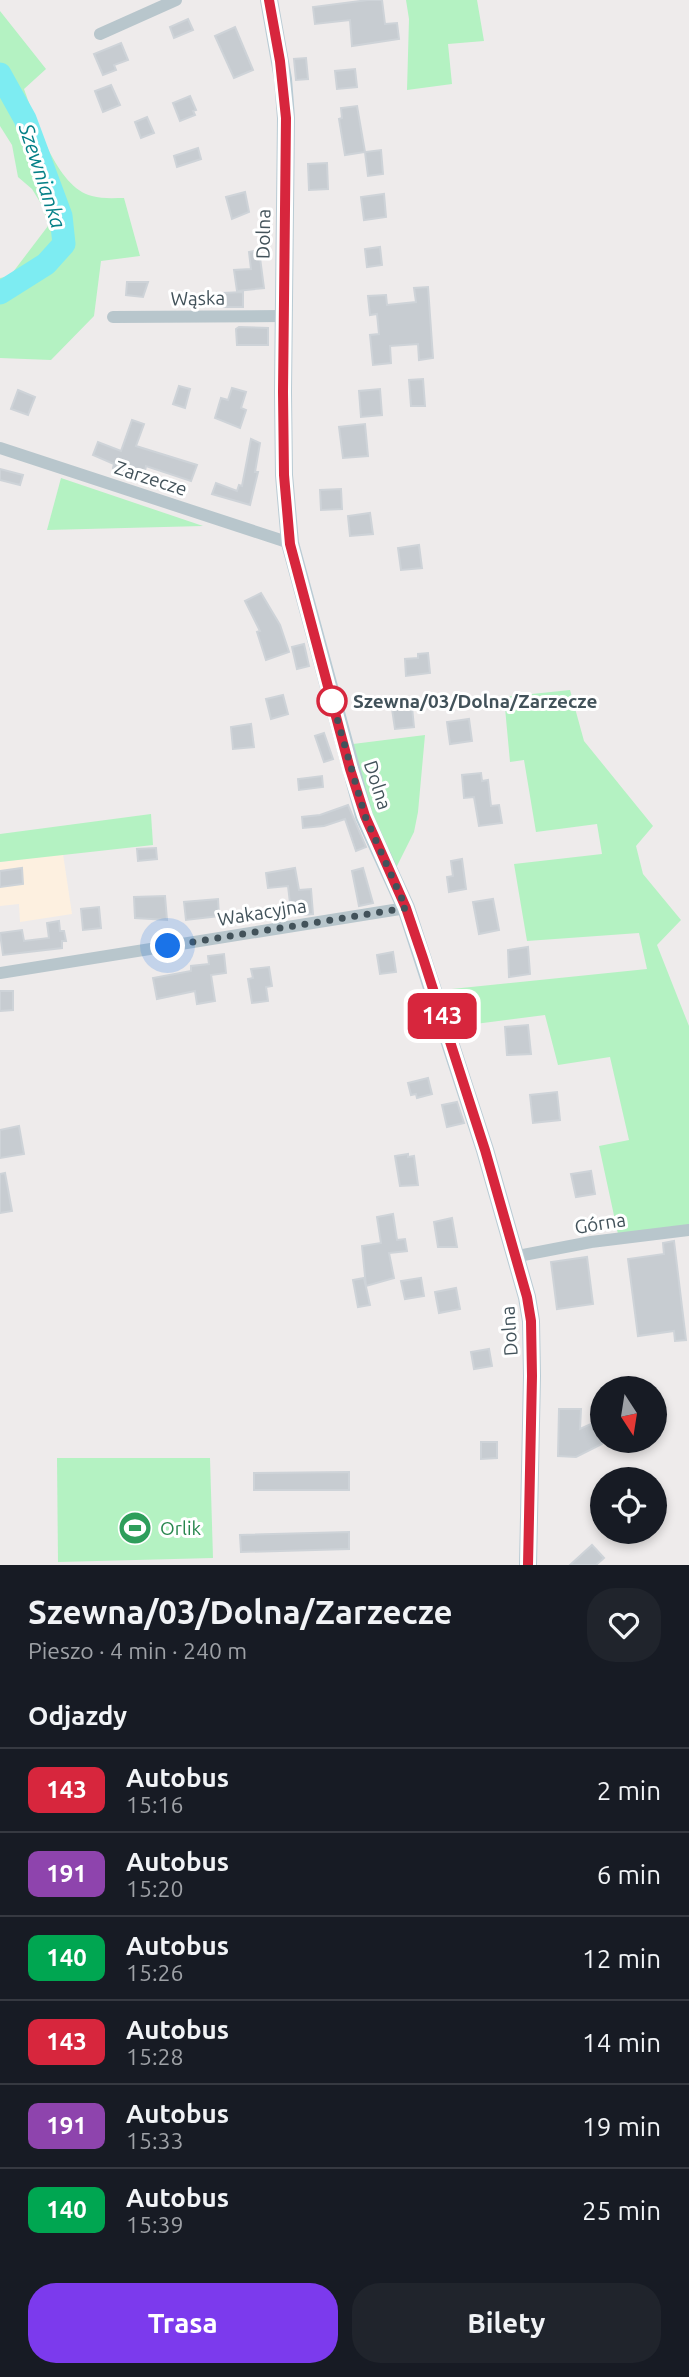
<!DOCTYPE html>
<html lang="pl">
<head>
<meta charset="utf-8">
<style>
  :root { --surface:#171b24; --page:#20242c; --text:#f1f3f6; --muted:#9ea1a6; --line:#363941; --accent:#7c3aed }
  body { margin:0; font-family:Ubuntu,sans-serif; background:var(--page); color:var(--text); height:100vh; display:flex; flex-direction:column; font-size:26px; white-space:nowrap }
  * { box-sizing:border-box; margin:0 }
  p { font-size:23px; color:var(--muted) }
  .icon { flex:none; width:38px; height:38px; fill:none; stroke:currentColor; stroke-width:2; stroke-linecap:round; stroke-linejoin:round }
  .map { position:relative; height:1565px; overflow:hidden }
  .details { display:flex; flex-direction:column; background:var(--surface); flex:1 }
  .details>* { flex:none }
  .badge { padding:0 14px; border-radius:10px; font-size:24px; line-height:46px }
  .needle { width:46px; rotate:168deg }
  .fabs { position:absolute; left:590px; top:1376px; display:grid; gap:14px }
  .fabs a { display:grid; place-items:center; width:77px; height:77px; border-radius:50%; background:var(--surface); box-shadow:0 4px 10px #0003; font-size:35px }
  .you { position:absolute; width:35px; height:35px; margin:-18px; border:5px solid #fff; border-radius:50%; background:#1a73e8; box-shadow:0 0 0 10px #1a73e833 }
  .map>.badge { position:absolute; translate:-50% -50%; box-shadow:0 0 0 4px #fff }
  h2 { padding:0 28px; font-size:26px; line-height:63px }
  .round { display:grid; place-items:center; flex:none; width:74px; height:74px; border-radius:28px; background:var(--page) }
  .headline { display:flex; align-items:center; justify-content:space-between; height:119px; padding:0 28px }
  h1 { font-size:33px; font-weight:700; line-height:52px }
  .action { display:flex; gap:14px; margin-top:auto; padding:14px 28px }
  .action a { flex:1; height:80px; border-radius:28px; background:var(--accent); color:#fff; font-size:28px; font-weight:700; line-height:80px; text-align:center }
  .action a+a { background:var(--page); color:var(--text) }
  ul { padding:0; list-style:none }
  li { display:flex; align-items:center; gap:21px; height:84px; padding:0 28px; border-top:2px solid var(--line) }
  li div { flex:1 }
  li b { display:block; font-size:26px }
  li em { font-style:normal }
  li .badge { min-width:77px; font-weight:700; text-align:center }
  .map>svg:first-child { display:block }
  .commercial { fill:#fdf0e0 }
  .green { fill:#b4f2c2 }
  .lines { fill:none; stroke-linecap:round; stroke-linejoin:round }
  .river { stroke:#7decf2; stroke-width:23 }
  .building { fill:#c7ccd1; stroke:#ced3d8; stroke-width:2 }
  .street { stroke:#b8c6cc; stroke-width:12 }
  .secondary { stroke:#b9cbd4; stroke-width:18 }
  .line-casing { stroke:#fff; stroke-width:16 }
  .line { stroke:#d7263d; stroke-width:10 }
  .walk { stroke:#42525a; stroke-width:7; stroke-dasharray:0 12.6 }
  .stop-dot { fill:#fff; stroke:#d7263d; stroke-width:3.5 }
  .labels { text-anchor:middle; stroke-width:6; stroke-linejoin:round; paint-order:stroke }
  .street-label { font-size:19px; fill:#42525a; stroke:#fff }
  .stop-label { font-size:19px; font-weight:bold; fill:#42525a; stroke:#fff; text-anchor:start }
  .leisure-label { font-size:19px; fill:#27864d; stroke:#fff; text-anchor:start }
  .water-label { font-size:21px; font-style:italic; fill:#058087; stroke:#fff }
</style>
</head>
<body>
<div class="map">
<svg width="689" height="1565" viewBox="0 0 689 1565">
  <rect width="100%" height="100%" fill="#eeebeb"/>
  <path class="commercial" d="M63,854L72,914L20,922L19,904L0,906V862Z"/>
  <g class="green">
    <path d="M406,0H477L484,41L448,44L452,84L407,90L409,19Z"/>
    <path d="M0,11L46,69L24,89C35,119 57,188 92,196C102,199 114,198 124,198L140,256L101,261L94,316L51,360L0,358V278L10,276L48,226L43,207L32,189L18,177L12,145L0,126Z"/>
    <path d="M61,478L203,526L47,530Z"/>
    <path d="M570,690L584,741L653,826L636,846L643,874L681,920L657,945L689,1026V1225L618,1234L599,1146L629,1140L610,1057L558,1065L545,1015L452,1027L442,990L647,969L639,933L527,941L514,864L602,854L597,824L536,832L524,760L510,762L504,697Z"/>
    <path d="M425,735L418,812L414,832L396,868L366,802L353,744Z"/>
    <path d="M151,814L153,845L0,862V834Z"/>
    <path d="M57,1458H210L213,1558L58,1562Z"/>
  </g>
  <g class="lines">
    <path class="river" d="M0,74L25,119L61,216L64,244L46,264L0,293"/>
  </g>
  <g class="building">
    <path d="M368,0H382L385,24L397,23L399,39L352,46L350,20L315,24L313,7Z"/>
    <path d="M188,19L193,30L174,38L170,27Z"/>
    <path d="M235,27L253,70L234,78L215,36Z"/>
    <path d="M121,43L128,60L114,65L116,70L103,75L94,54Z"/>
    <path d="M306,58L308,79L296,80L294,59Z"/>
    <path d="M355,69L357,87L337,89L335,71Z"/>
    <path d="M111,85L120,105L103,112L95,91Z"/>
    <path d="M190,96L196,110L193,111L195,115L180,121L173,103Z"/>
    <path d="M357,106L365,152L345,155L339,119L342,118L341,108Z"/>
    <path d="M147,117L154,133L141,138L135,122Z"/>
    <path d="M198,148L201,159L177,167L174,156Z"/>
    <path d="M381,150L383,174L368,176L365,152Z"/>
    <path d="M327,163L328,189L309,190L308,164Z"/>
    <path d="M245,192L249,212L232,219L226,197Z"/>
    <path d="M384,194L386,217L364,220L361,197Z"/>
    <path d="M380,247L382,265L367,267L365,249Z"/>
    <path d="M259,250L264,288L237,291L234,270L251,269L249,252Z"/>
    <path d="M127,282H148L143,297L126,295Z"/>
    <path d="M428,287L433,358L419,360L418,344L390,346L391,363L373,365L370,335L379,334L377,314L370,315L368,296L386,295L387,305L416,302L414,288Z"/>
    <path d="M243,292V307H224L223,293Z"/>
    <path d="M239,327L268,328V345H237L236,329Z"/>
    <path d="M423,379L425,406H411L409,380Z"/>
    <path d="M179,386L190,389L185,408L173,404Z"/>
    <path d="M232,388L246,392L241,408L246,410L240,428L215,418L221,398L228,400Z"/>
    <path d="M380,389L382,415L361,417L359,391Z"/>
    <path d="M18,390L35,397L28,415L11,409Z"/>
    <path d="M132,420L144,424L136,446L197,465L191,481L146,466L145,471L129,466L127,473L113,468L114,464L93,455L98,442L121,451Z"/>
    <path d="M365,424L368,456L343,458L339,427Z"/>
    <path d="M251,439L260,443L255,472H258L250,505L212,494L216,483L237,491L239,485L242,486Z"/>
    <path d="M0,469L23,475L20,485L0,480Z"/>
    <path d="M341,489L342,509L321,510L320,490Z"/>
    <path d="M370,513L373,534L350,536L348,516Z"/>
    <path d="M419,545L422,568L401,570L398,548Z"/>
    <path d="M261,593L280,625L289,652L266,660L257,632L260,631L245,601Z"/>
    <path d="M304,644L309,666L297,669L292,647Z"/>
    <path d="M428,653L430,673L406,676L405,659L418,658V654Z"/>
    <path d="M283,695L288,714L271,719L266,699Z"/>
    <path d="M412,707L414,727L395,729L392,709Z"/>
    <path d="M469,719L472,741L450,744L447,722Z"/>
    <path d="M251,724L254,747L233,749L231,727Z"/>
    <path d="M324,733L333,759L324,762L315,736Z"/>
    <path d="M481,773L482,781L488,780L491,806L499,805L502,823L479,826L474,797L464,798L462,775Z"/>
    <path d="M322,776L323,787L299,790L298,779Z"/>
    <path d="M348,805L366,847L356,851L345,819L324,826L303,828L302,817L320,815Z"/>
    <path d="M156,848L157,859L138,861L137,849Z"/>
    <path d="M462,859L466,889L449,892L447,877L453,876L451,861Z"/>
    <path d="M22,868L23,884L0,887V871Z"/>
    <path d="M295,868L299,890L311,889L313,914L303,915L302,901L290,903L288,886L268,888L266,873Z"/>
    <path d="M363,868L373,903L359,906L352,871Z"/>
    <path d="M165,896L167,920L135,918L134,897Z"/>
    <path d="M218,899L219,916L186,920L184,902Z"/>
    <path d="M493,899L499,930L479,934L473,902Z"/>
    <path d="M99,907L101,928L83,930L81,909Z"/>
    <path d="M59,921L60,931H64L66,941H62V948L3,955L0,933L22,930L24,941L49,938L47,923Z"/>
    <path d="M528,947L530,974L509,977L508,950Z"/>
    <path d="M393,952L396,972L380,974L377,955Z"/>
    <path d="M224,954L226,973L211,975L215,1001L197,1004L195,991L157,999L153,978L191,971V966L209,964L208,956Z"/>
    <path d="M269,967L272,986L266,987L268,1001L252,1003L248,979L253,978L251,969Z"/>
    <path d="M0,991H13V1010L0,1011Z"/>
    <path d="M528,1025L531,1054L507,1055L505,1027Z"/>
    <path d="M428,1078L432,1094L417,1098L416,1094L411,1095L408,1083Z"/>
    <path d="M557,1092L560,1120L533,1123L530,1095Z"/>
    <path d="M457,1102L464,1123L447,1127L442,1105Z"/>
    <path d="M19,1126L24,1154L0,1158V1130Z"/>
    <path d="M408,1154V1157L414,1156L418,1185L400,1186L395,1156Z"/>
    <path d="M591,1171L595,1194L576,1197L571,1174Z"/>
    <path d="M5,1173L12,1211L0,1213V1174Z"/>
    <path d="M393,1214L397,1240L405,1239L407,1251L389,1253L394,1278L366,1286L362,1246L381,1243L377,1217Z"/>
    <path d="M452,1218L457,1247H438L434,1222Z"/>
    <path d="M674,1241L686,1340L675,1341L674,1331L638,1336L628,1259L664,1254L663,1243Z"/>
    <path d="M587,1257L593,1304L557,1309L551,1262Z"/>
    <path d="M364,1278L370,1305L358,1307L353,1280Z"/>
    <path d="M421,1278L424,1296L405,1299L401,1281Z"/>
    <path d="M456,1288L460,1309L439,1313L435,1292Z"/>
    <path d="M489,1349L492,1366L474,1369L471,1352Z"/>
    <path d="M559,1409H581L580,1429L602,1419V1444L576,1457L558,1456Z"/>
    <path d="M481,1442H497V1458L481,1459Z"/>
    <path d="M349,1472V1490H254V1473Z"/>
    <path d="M349,1532V1549L241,1552L240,1535Z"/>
    <path d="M592,1545L604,1558L596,1565H570Z"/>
  </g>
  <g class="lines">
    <g class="street">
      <path d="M100,34L176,0"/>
      <path d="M113,317L283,316"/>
      <path d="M0,448L290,543"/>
      <path d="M0,973L406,908"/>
      <path d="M518,1256L591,1242L689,1230"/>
    </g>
    <path class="secondary" d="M269,0L283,79L286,118L283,392L284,475L290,543L364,816L406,908L485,1150L527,1297L531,1321L532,1376L528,1565"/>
  </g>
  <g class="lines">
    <defs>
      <path id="line" d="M269,0L280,61L286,118L283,392L284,475L290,544L350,769L365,816L406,908L423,958L485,1150L527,1297L531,1321L532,1376L528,1565"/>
    </defs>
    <use href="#line" class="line-casing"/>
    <use href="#line" class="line"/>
    <path class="walk" d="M168,946L406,908L365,816L332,701"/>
  </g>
  <defs>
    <symbol id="stadium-disc" viewBox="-11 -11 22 22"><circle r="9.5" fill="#2e9e5b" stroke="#fff"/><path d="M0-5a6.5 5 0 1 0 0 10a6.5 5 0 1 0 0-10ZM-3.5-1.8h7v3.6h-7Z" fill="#fff"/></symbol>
  </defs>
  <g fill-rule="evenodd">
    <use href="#stadium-disc" x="116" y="1509" width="38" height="38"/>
  </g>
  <circle class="stop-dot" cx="332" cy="701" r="14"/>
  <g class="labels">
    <g class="street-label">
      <text transform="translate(263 234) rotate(-89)" y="7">Dolna</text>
      <text transform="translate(198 298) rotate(-1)" y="7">Wąska</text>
      <text transform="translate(151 478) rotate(18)" y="7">Zarzecze</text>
      <text transform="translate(378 785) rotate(72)" y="7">Dolna</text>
      <text transform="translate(262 912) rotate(-9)" y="7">Wakacyjna</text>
      <text transform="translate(600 1223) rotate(-9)" y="7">Górna</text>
      <text transform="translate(509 1331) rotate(-94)" y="7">Dolna</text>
    </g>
    <g class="stop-label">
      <text x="353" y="708">Szewna/03/Dolna/Zarzecze</text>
    </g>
    <g class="leisure-label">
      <text x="160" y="1535">Orlik</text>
    </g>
    <g class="water-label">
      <text transform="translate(42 176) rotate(72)" y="7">Szewnianka</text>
    </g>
  </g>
</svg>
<div class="fabs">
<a><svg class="needle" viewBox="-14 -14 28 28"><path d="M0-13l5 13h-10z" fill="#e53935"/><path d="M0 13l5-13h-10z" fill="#9ea1a6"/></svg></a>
<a><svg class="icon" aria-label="locate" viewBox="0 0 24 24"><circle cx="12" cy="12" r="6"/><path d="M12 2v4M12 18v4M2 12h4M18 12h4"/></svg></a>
</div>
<div class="you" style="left:168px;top:946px"></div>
<b class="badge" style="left:442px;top:1016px;background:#d7263d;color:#fff">143</b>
</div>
<section class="details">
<div class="headline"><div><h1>Szewna/03/Dolna/Zarzecze</h1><p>Pieszo · 4 min · 240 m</p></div><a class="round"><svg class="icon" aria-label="heart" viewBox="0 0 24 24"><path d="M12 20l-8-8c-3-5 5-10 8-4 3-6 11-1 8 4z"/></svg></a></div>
<h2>Odjazdy</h2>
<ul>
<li><span class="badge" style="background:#d7263d;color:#fff">143</span><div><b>Autobus</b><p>15:16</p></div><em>2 min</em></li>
<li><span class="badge" style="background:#8e44ad;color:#fff">191</span><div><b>Autobus</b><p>15:20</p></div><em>6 min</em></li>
<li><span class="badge" style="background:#00a651;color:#fff">140</span><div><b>Autobus</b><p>15:26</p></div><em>12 min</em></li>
<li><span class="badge" style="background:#d7263d;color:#fff">143</span><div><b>Autobus</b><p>15:28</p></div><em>14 min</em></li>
<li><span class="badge" style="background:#8e44ad;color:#fff">191</span><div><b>Autobus</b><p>15:33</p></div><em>19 min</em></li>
<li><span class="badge" style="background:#00a651;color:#fff">140</span><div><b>Autobus</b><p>15:39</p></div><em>25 min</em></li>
</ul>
<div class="action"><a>Trasa</a><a>Bilety</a></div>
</section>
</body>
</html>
